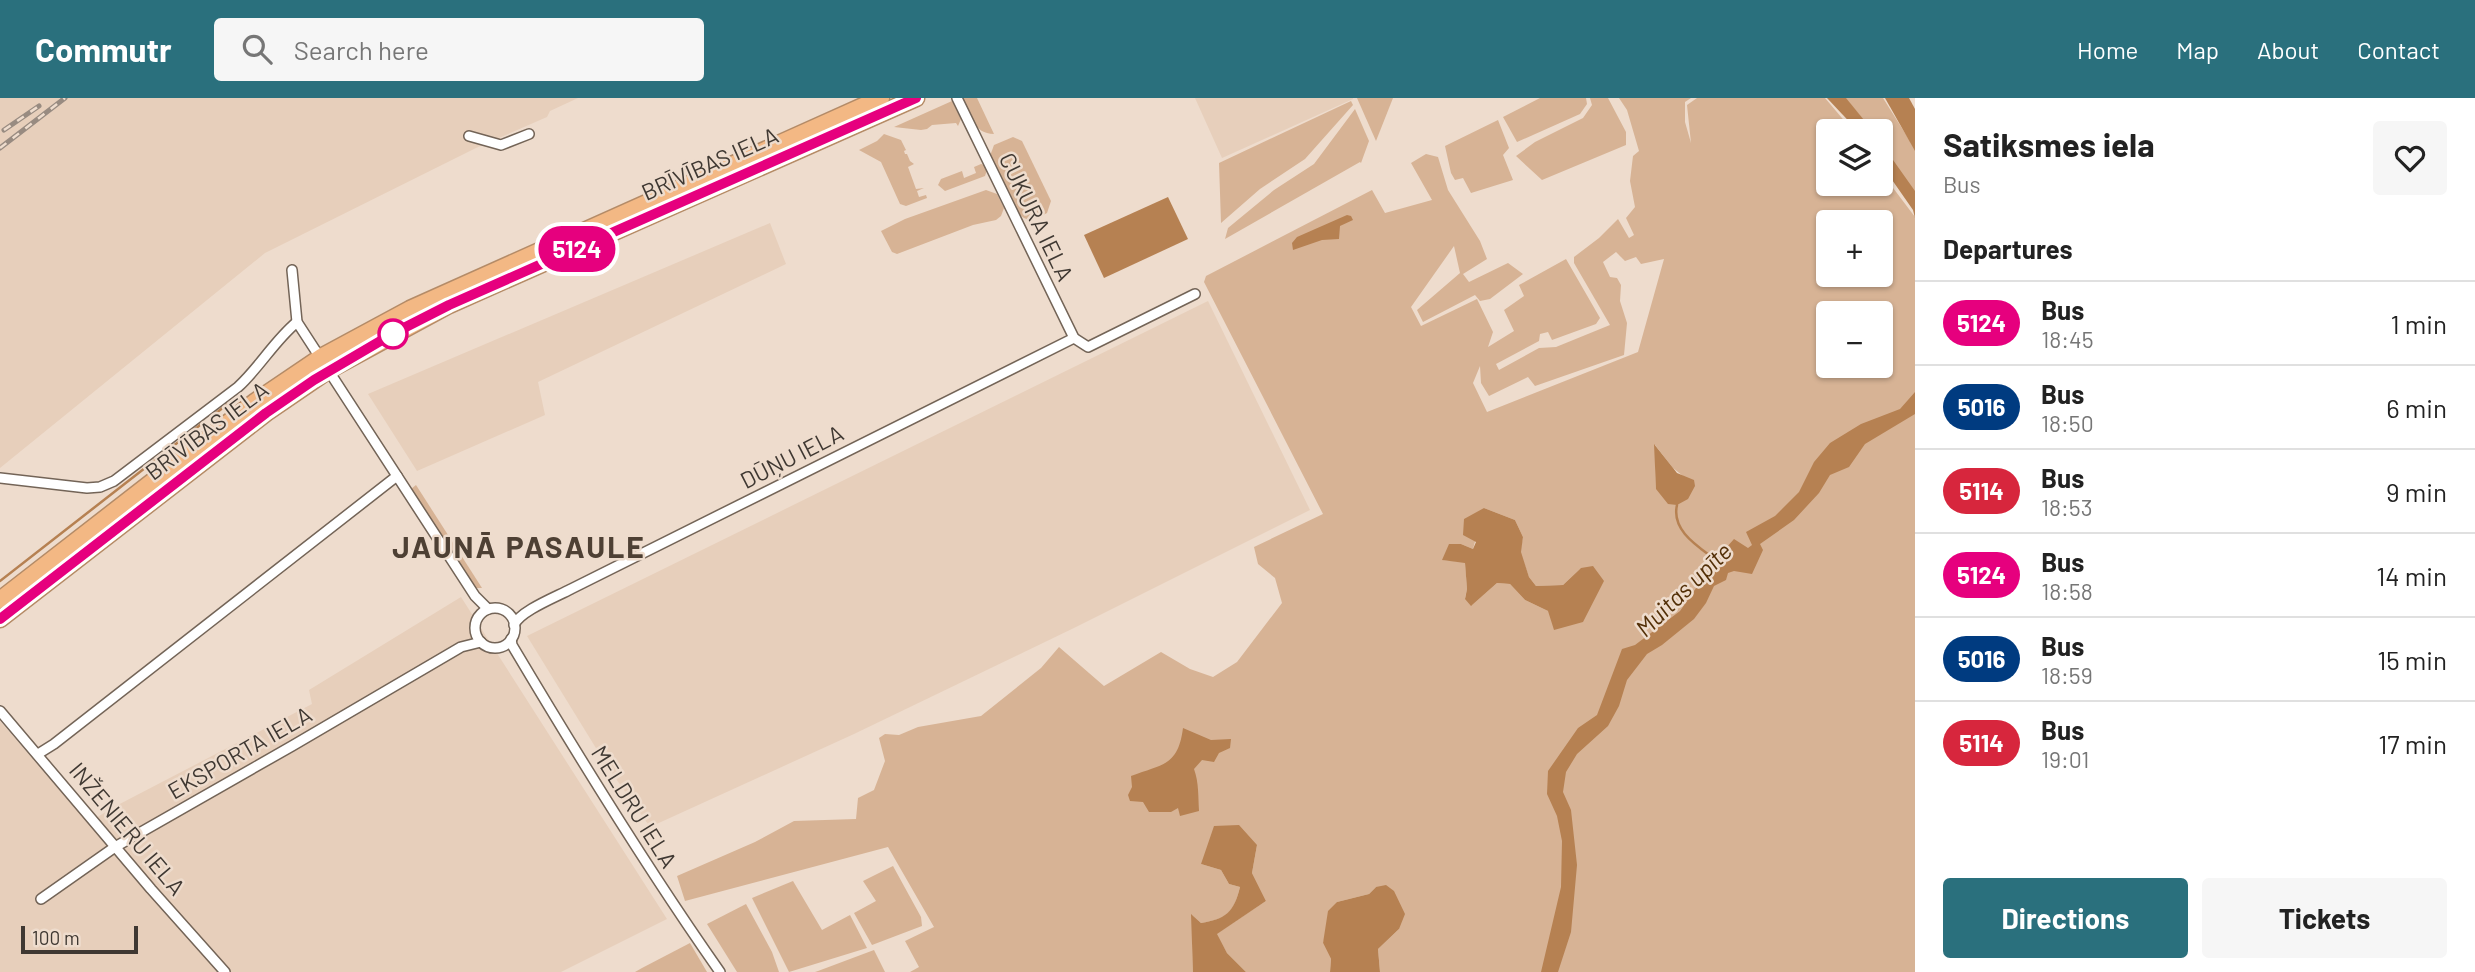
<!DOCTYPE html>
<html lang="en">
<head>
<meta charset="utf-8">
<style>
  :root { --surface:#fff; --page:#f6f6f6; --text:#222; --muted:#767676; --line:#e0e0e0; --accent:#2a707d }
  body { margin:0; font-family:Barlow,sans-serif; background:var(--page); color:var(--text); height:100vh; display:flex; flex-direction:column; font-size:26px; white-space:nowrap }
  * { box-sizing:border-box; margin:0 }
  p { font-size:23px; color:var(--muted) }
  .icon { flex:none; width:38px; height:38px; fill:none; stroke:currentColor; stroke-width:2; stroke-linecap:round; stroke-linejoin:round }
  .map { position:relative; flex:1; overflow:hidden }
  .panel { display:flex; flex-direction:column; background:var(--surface); width:560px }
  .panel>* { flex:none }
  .badge { padding:0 14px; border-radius:23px; font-size:24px; line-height:46px }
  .tools { position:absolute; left:1816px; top:21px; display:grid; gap:14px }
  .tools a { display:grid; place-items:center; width:77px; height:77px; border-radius:7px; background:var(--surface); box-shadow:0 2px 5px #0004; font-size:35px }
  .scale { position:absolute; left:21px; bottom:18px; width:117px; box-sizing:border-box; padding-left:7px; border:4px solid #3f3832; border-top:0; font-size:19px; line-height:24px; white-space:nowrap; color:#3f3832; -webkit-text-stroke:5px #eedccd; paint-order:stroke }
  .map>.badge { position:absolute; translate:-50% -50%; box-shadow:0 0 0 4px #fff }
  h2 { padding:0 28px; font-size:26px; line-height:63px }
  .round { display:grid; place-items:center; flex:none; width:74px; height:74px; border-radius:7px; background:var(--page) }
  .overview { display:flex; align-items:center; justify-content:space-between; height:119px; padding:0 28px }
  h1 { font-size:33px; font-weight:700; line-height:52px }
  .button { display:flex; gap:14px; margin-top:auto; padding:14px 28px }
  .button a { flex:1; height:80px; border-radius:7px; background:var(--accent); color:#fff; font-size:28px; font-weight:700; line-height:80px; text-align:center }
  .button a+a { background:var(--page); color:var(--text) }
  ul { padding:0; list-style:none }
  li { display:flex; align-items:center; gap:21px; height:84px; padding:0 28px; border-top:2px solid var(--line) }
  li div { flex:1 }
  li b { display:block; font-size:26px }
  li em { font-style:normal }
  li .badge { min-width:77px; font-weight:700; text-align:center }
  header { display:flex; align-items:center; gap:42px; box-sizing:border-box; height:98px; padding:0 35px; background:var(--accent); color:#fff }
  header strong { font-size:33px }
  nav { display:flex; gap:38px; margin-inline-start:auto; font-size:24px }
  .search { width:490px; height:63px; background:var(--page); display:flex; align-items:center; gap:18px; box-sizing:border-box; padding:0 24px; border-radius:7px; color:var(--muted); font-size:26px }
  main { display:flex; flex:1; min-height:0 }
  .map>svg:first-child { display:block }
  .built { fill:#e7cfbb }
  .green { fill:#d7b395; fill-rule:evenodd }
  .water { fill:#b68152 }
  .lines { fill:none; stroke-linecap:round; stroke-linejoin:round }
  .stream { stroke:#b68152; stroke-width:2.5 }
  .street-casing { stroke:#736457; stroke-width:12 }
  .highway-casing { stroke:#b48b67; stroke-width:19 }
  .street { stroke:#fff; stroke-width:9 }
  .highway { stroke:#f3b884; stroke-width:16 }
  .rail-casing { stroke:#988b81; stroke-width:5 }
  .rail { stroke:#eedccd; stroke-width:2.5; stroke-dasharray:8; stroke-linecap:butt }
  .line-casing { stroke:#fff; stroke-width:16 }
  .line { stroke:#e6007e; stroke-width:10 }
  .stop-dot { fill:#fff; stroke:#e6007e; stroke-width:3.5 }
  .labels { text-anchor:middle; stroke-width:5; stroke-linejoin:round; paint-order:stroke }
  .street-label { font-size:23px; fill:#3f3832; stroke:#eedccd }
  .water-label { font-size:24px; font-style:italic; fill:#532f07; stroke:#eedccd }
  .district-label { font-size:30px; font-weight:bold; letter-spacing:2px; fill:#4e4034; stroke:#eedccd }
</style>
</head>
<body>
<header>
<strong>Commutr</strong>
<div class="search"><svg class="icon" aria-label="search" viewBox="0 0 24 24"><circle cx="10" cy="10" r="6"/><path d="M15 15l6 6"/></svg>Search here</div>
<nav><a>Home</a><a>Map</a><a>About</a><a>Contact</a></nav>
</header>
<main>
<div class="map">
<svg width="1915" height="874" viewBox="0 0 1915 874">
  <rect width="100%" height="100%" fill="#eedccd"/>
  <g class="built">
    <path d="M0,0H578L550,13L547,19L476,50L265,155L0,370Z"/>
    <path d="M1195,0H1353V1L1222,60Z"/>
    <path d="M770,125L786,166L538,284L545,317L417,373L368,296Z"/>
    <path d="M1208,203L1310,412L1076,529L854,636L650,729L607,668L527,538Z"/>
    <path d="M461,499L667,821L561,874H0V623L88,725L112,710L312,606L309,592Z"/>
  </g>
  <g class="green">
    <path d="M962,0H977L994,36C974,36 969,16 962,0Z"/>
    <path d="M1357,0H1393L1376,43Z"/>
    <path d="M1540,0H1586L1587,6L1580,16L1517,44L1503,19Z"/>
    <path d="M1590,0H1608L1626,34V47L1542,82L1516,58L1535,44L1583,20L1592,7Z"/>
    <path d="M1619,0H1691L1685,4V24L1691,45L1687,7L1697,0H1825L1853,33H1829V86H1881V74L1915,119V874H1380L1378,851L1399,831L1376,789L1369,796L1337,804L1323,845L1331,861L1330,874H1246L1227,855L1216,836L1266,803L1252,775L1257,747L1201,766L1221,772L1229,786L1240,789C1234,814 1227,821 1201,825L1192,817L1193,874H910L919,869L905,843L934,829L888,749L685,803L677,778L755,744L794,723L856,721L858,700L874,692L885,663L879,640L885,636L899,637L918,629L981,618L1041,570L1059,549L1104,588L1161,554L1190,571L1213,579L1237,564L1282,505L1275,480L1258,466L1254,449L1323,416L1204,184L1206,178L1372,92L1385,115L1432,102L1411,65L1426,56L1438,59L1448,92L1480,143L1487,161L1463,176L1469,184L1508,165L1523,176L1490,201L1480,203L1475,197L1423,224L1417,212L1460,175L1454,148L1411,209L1421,228L1477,201L1493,234L1488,249L1514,233L1504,212L1524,198L1519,187L1566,161L1600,220L1596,226L1552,242L1548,234L1540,236L1539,243L1496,266L1499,272L1539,250L1556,249L1610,227L1574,165V159L1599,140L1618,121L1629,140L1634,137L1626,120L1635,109L1630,83L1633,58L1639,53L1627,12ZM1829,124H1881V177H1829ZM1616,154L1625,163L1636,159L1641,166L1664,161L1638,254L1487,314L1473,285L1480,268L1481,285L1489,298L1528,279L1535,288L1624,257L1627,225L1620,203L1621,187L1617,180L1610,179L1603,164ZM1829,215H1881V268H1829ZM1655,347L1673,370L1683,378L1656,391ZM1484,410L1515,422L1523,439L1520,454L1529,479L1536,488L1563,487L1581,470L1548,513L1525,502L1510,486L1497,485L1472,507L1465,500L1467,491L1465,464L1443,462L1461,446L1473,451Z"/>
    <path d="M1845,0H1883L1915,51V97L1881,46V33H1873Z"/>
    <path d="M952,3L961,21L958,28L956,25L932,27L927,31L921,32L894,29Z"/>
    <path d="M1351,3L1353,7L1305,61L1260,91L1221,125L1219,65Z"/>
    <path d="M1355,11L1369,43L1361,65L1360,64L1225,141L1228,130L1274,92L1314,66Z"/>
    <path d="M1498,22L1509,50L1503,57L1513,82L1471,95L1463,80L1455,82L1451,75L1445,48Z"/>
    <path d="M884,36L901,42L906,52L904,53L905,56H907L910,63L914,66L908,69L916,91L924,90L917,93L919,99L926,97L927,100L906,108L900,106L881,64L859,52L877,43Z"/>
    <path d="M1013,39L1022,43L1051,103L1047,115C1036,121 1026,126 1018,114L990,58L994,47Z"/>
    <path d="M981,66L984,67L987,72L985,78L945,93L938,87L941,81L962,73L964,80L976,75L974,69Z"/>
    <path d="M986,92L997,96L1004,110L1001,118L996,122L973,127L897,156L892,154L881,133L905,121Z"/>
    <path d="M416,387L482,490H475L472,487L412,393L411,391Z"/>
    <path d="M893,768L921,819L922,828L872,847L854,815L876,803L863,783Z"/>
    <path d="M793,783L822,832L850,817L867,850L789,874L752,800Z"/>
    <path d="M746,806L772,854L779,874H737L707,826Z"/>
    <path d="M690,845L707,874H635L642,870Z"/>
    <path d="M874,852L885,874H815L818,873Z"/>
  </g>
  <g class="water">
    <path d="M1827,0H1846L1873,33H1858Z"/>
    <path d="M1885,0H1909L1915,11V53Z"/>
    <path d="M1881,45L1915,93V120L1913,112L1881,66Z"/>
    <path d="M1168,99L1188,141L1104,180L1084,137Z"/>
    <path d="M1347,117L1351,118L1353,122L1340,128L1339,141L1322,142L1293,152L1292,145L1297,139Z"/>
    <path d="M1915,294V316L1865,346L1849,369L1830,377L1819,395L1794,422L1760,446L1763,452L1752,476L1734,473L1728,475L1726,482L1714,488L1706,505L1694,521L1662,547L1647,556L1627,582L1619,608L1608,628L1577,656L1566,674L1563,694L1571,712L1577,767L1571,834L1558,874H1541L1561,789L1562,743L1557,718L1547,696L1548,673L1578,630L1597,617L1622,551L1635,547L1680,513L1717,460L1734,441L1748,450L1752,447L1746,434L1775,418L1799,394L1814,364L1830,345L1861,326L1900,311Z"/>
    <path d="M1654,346L1677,375L1694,382L1695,388L1688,401L1677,407L1668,406L1656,391Z"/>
    <path d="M1484,410L1515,422L1523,439L1521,454L1529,479L1536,488L1563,487L1581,470L1593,468L1604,483L1583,524L1554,532L1548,513L1525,502L1510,486L1497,485L1471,508L1465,501L1467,491L1465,465L1442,462L1449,446H1461L1473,451L1476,444L1463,437L1464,421Z"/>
    <path d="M1183,630L1211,642L1231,641L1230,650L1219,655L1214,664L1202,662L1194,671C1199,685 1198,698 1199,713L1180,718L1178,710L1171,714H1149L1143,704L1130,703L1128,697L1132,689L1131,678C1163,666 1178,668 1183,630Z"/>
    <path d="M1239,727L1257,747L1252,775L1266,803L1217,836L1227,855L1246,874H1193L1191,816L1201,825C1226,821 1234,814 1240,789L1229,786L1221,772L1201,766L1214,728Z"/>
    <path d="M1386,787L1394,793L1405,816L1399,831L1378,851L1380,874H1330L1331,861L1323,845L1328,813L1337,804L1369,796L1376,789Z"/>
  </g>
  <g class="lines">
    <g class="stream">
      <path d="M211,319L229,305"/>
      <path d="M1677,407C1671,433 1699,449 1716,462"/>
      <path d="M0,483L204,324"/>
    </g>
    <defs>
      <g id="street">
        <path d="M957,0L1074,240L1088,249L1195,196"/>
        <path d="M469,38L501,47L529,36"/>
        <path d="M292,172L297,224L475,498L488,511"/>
        <path d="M0,380L87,390L100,389L114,383L238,289C260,269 274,243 297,224"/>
        <circle cx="495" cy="530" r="20"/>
        <path d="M514,527C520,513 556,499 571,491L1074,240"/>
        <path d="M511,541L512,547C578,658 646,769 720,874"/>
        <path d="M0,613L151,791L225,874"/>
        <path d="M38,656L54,646L397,378"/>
        <path d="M41,801L115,749L292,648L461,549L481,544"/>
      </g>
      <g id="highway">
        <path d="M0,502L256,303L321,259L410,211L881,0"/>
        <path d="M0,521L266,315L329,272L449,207L916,0"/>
      </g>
    </defs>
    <use href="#street" class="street-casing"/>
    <use href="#highway" class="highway-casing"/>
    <use href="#street" class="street"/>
    <use href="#highway" class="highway"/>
    <defs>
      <g id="rail">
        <path d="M4,32L39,8"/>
        <path d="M0,50L65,0"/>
      </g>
    </defs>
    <use href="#rail" class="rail-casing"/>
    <use href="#rail" class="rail"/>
  </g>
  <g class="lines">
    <defs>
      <path id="line" d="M0,521L266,315L314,282L394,235L449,207L916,0"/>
    </defs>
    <use href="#line" class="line-casing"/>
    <use href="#line" class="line"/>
  </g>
  <circle class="stop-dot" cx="393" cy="236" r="14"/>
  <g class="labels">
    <g class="street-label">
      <text transform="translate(710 66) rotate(-24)" y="8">BRĪVĪBAS IELA</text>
      <text transform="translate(1036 119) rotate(64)" y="8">CUKURA IELA</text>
      <text transform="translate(207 333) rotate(-37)" y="8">BRĪVĪBAS IELA</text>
      <text transform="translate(792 359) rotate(-27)" y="8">DŪŅU IELA</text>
      <text transform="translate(240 655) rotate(-30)" y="8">EKSPORTA IELA</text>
      <text transform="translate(634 709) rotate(58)" y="8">MELDRU IELA</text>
      <text transform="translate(127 731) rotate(50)" y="8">INŽENIERU IELA</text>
    </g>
    <g class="water-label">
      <text transform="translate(1684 492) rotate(-44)" y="8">Muitas upīte</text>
    </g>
    <g class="district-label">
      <text x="519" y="460">JAUNĀ PASAULE</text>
    </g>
  </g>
</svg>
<div class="tools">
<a><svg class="icon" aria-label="layers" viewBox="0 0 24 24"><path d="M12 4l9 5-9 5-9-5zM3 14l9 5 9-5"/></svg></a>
<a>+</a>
<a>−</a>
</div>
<div class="scale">100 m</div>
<b class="badge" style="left:577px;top:151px;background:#e6007e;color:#fff">5124</b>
</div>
<section class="panel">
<div class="overview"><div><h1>Satiksmes iela</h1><p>Bus</p></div><a class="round"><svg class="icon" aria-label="heart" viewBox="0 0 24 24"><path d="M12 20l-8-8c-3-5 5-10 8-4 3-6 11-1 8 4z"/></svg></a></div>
<h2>Departures</h2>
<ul>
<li><span class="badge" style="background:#e6007e;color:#fff">5124</span><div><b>Bus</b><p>18:45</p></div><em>1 min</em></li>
<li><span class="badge" style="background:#003b80;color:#fff">5016</span><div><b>Bus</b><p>18:50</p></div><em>6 min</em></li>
<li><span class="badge" style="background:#d7263d;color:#fff">5114</span><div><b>Bus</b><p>18:53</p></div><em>9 min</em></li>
<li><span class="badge" style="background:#e6007e;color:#fff">5124</span><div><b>Bus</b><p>18:58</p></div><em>14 min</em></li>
<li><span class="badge" style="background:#003b80;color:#fff">5016</span><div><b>Bus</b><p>18:59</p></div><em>15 min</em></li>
<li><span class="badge" style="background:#d7263d;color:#fff">5114</span><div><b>Bus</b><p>19:01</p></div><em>17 min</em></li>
</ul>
<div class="button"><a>Directions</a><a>Tickets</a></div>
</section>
</main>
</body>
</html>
